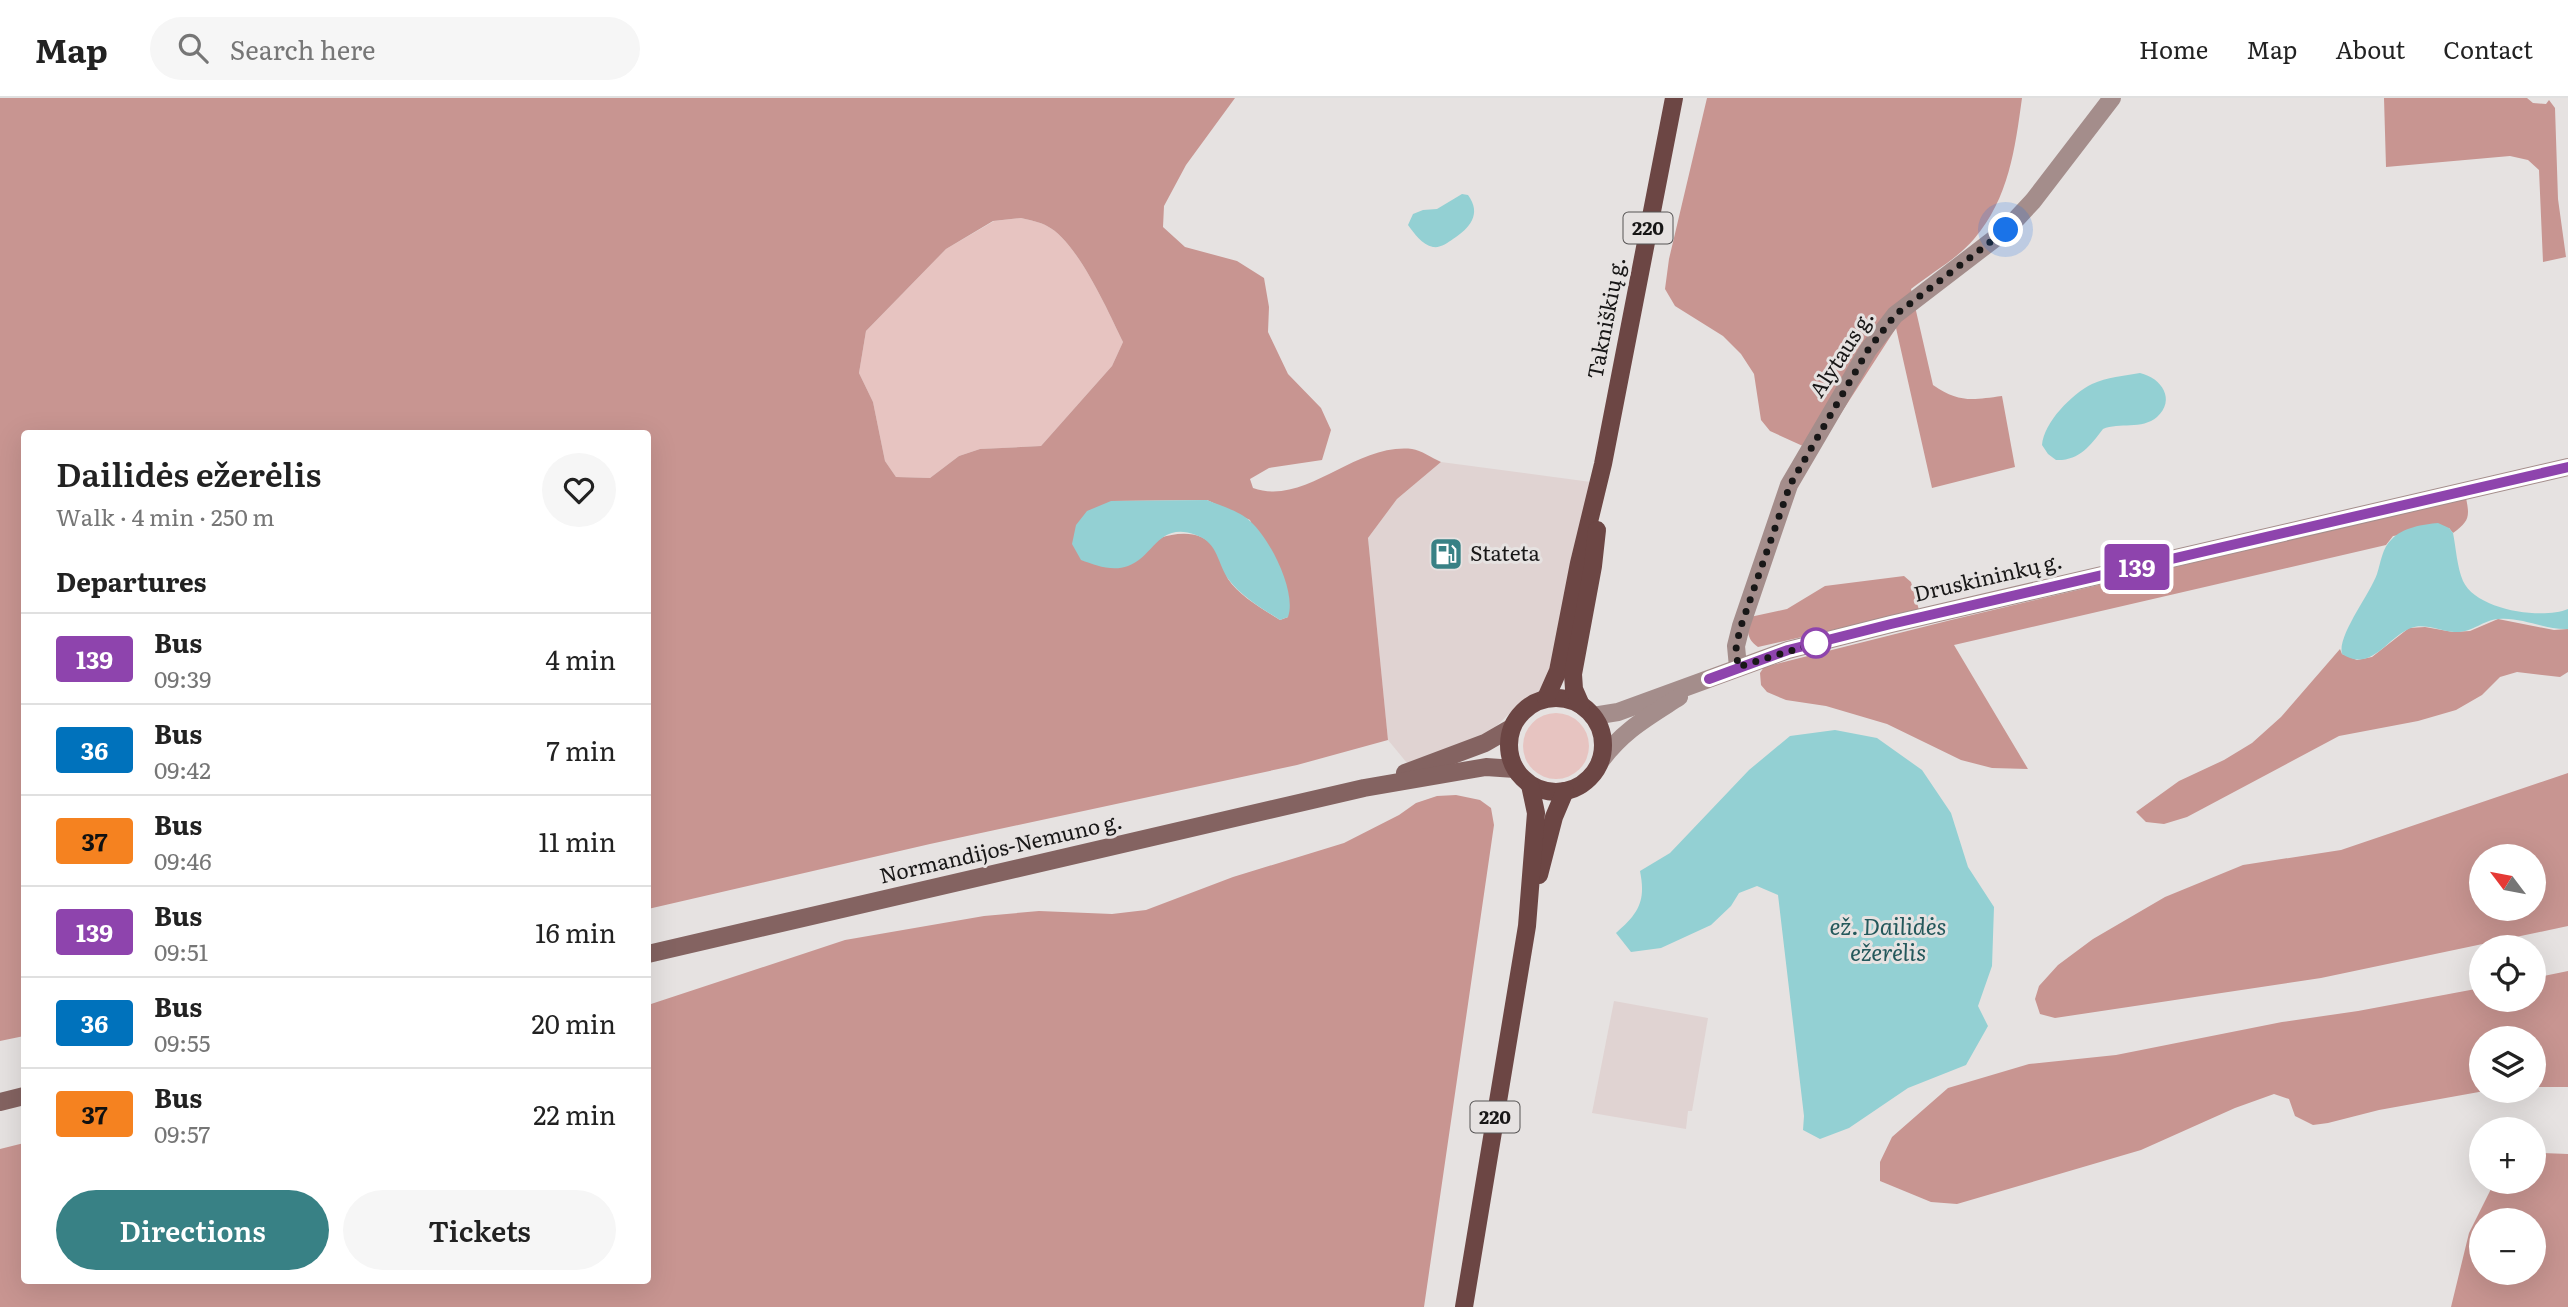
<!DOCTYPE html>
<html lang="en">
<head>
<meta charset="utf-8">
<style>
  :root { --surface:#fff; --page:#f6f6f6; --text:#222; --muted:#767676; --line:#e0e0e0; --accent:#388185 }
  body { margin:0; font-family:Literata,serif; background:var(--page); color:var(--text); height:100vh; display:flex; flex-direction:column; font-size:26px; white-space:nowrap }
  * { box-sizing:border-box; margin:0 }
  p { font-size:23px; color:var(--muted) }
  .icon { flex:none; width:38px; height:38px; fill:none; stroke:currentColor; stroke-width:2; stroke-linecap:round; stroke-linejoin:round }
  .map { position:relative; flex:1; overflow:hidden }
  .details { position:absolute; left:21px; top:332px; width:630px; height:854px; display:flex; flex-direction:column; background:var(--surface); border-radius:7px; box-shadow:0 7px 28px #0002 }
  .details>* { flex:none }
  .badge { padding:0 14px; border-radius:5px; font-size:24px; line-height:46px }
  .needle { width:46px; rotate:302deg }
  .controls { position:absolute; left:2469px; top:746px; display:grid; gap:14px }
  .controls a { display:grid; place-items:center; width:77px; height:77px; border-radius:50%; background:var(--surface); box-shadow:0 7px 28px #0002; font-size:35px }
  .you { position:absolute; width:35px; height:35px; margin:-18px; border:5px solid #fff; border-radius:50%; background:#1a73e8; box-shadow:0 0 0 10px #1a73e833 }
  .map>.badge { position:absolute; translate:-50% -50%; box-shadow:0 0 0 4px #fff }
  h2 { padding:0 35px; font-size:26px; line-height:63px }
  .round { display:grid; place-items:center; flex:none; width:74px; height:74px; border-radius:37px; background:var(--page) }
  .summary { display:flex; align-items:center; justify-content:space-between; height:119px; padding:0 35px }
  h1 { font-size:33px; font-weight:600; line-height:52px }
  .action { display:flex; gap:14px; margin-top:auto; padding:14px 35px }
  .action a { flex:1; height:80px; border-radius:42px; background:var(--accent); color:#fff; font-size:28px; font-weight:600; line-height:80px; text-align:center }
  .action a+a { background:var(--page); color:var(--text) }
  ul { padding:0; list-style:none }
  li { display:flex; align-items:center; gap:21px; height:91px; padding:0 35px; border-top:2px solid var(--line) }
  li div { flex:1 }
  li b { display:block; font-size:26px }
  li em { font-style:normal }
  li .badge { min-width:77px; font-weight:700; text-align:center }
  header { display:flex; align-items:center; gap:42px; box-sizing:border-box; height:98px; padding:0 35px; background:var(--surface); border-bottom:2px solid var(--line) }
  header strong { font-size:33px }
  nav { display:flex; gap:38px; margin-inline-start:auto; font-size:24px }
  .search { width:490px; height:63px; background:var(--page); display:flex; align-items:center; gap:18px; box-sizing:border-box; padding:0 24px; border-radius:38px; color:var(--muted); font-size:26px }
  .map>svg:first-child { display:block }
  .built { fill:#e0d3d2 }
  .green { fill:#e7c4c1 }
  .forest { fill:#c89591; fill-rule:evenodd }
  .water { fill:#93d0d3 }
  .lines { fill:none; stroke-linecap:round; stroke-linejoin:round }
  .minor { stroke:#a48d8b; stroke-width:18 }
  .secondary { stroke:#846361; stroke-width:18 }
  .primary { stroke:#6c4644; stroke-width:18 }
  .line-casing { stroke:#fff; stroke-width:16 }
  .line { stroke:#8e44ad; stroke-width:10 }
  .walk { stroke:#181717; stroke-width:7; stroke-dasharray:0 12.6 }
  .stop-dot { fill:#fff; stroke:#8e44ad; stroke-width:3.5 }
  .labels { text-anchor:middle; stroke-width:6; stroke-linejoin:round; paint-order:stroke }
  .shield { fill:#e6e2e1; stroke:#565454; stroke-width:2 }
  .shield-label { font-size:19px; font-weight:bold; fill:#181717 }
  .street-label { font-size:21px; fill:#181717; stroke:#e6e2e1 }
  .poi-label { font-size:21px; fill:#181717; stroke:#e6e2e1; text-anchor:start }
  .water-label { font-size:23px; font-style:italic; fill:#24585b; stroke:#e6e2e1 }
</style>
</head>
<body>
<header>
<strong>Map</strong>
<div class="search"><svg class="icon" aria-label="search" viewBox="0 0 24 24"><circle cx="10" cy="10" r="6"/><path d="M15 15l6 6"/></svg>Search here</div>
<nav><a>Home</a><a>Map</a><a>About</a><a>Contact</a></nav>
</header>
<div class="map">
<svg width="2568" height="1209" viewBox="0 0 2568 1209">
  <rect width="100%" height="100%" fill="#e6e2e1"/>
  <g class="built">
    <path d="M1441,364L1591,384L1556,568L1542,591L1516,609L1485,639L1407,665L1388,642L1368,440L1397,401Z"/>
    <path d="M1614,903L1708,920L1692,1013H1688L1686,1031L1592,1015Z"/>
  </g>
  <g class="green">
    <path d="M1021,120C1029,122 1040,124 1047,128C1077,143 1108,213 1123,244L1112,268L1041,348L980,351L959,358L930,380L896,379L885,363L873,304L859,275L866,233L946,151L994,123Z"/>
    <circle cx="1556" cy="648" r="33"/>
  </g>
  <g class="forest">
    <path d="M0,0H1235L1186,67L1164,108L1163,129L1185,149L1237,163L1264,180L1269,209L1268,234L1288,276L1321,310L1331,332L1322,362L1269,370L1250,381L1253,390C1306,409 1354,345 1412,351C1421,352 1432,360 1441,364L1397,401L1368,440L1388,642L1297,667L930,746L648,811V336H24V938L0,943ZM1021,120C1029,122 1040,124 1047,128C1077,143 1108,213 1123,244L1112,268L1041,348L980,351L959,358L930,380L896,379L885,363L873,304L859,275L866,233L946,151L993,123ZM1207,402L1250,422L1288,519L1280,522C1263,511 1239,498 1228,481C1223,471 1220,460 1215,451C1203,432 1178,434 1160,440L1111,403Z"/>
    <path d="M1707,0H2022C2015,51 2009,100 1974,141C1957,161 1931,175 1911,191L1933,287C1959,305 1972,302 2002,298L2015,369L1932,390L1896,230L1816,354L1770,333L1761,322L1754,276L1741,256L1723,238L1675,208L1665,191L1669,161Z"/>
    <path d="M2384,0H2527L2533,5L2546,6L2549,2L2555,10L2558,101L2566,159L2543,164L2539,72L2528,62L2510,58L2386,69Z"/>
    <path d="M2466,400C2470,419 2469,423 2453,435L2449,430L2393,438L2386,447L1954,547L2028,671L1992,670L1961,662L1887,626L1826,608L1786,602L1767,594L1761,587L1760,575L1764,569L1951,522Z"/>
    <path d="M1904,478L1911,484L1919,512L1758,549C1746,540 1747,533 1750,519L1787,511L1825,488Z"/>
    <path d="M2498,521L2554,532L2568,531V574L2560,579L2517,574L2500,579L2482,597L2456,612L2418,623L2339,638L2187,719L2164,726L2146,724L2136,714L2179,683L2224,662L2252,645L2281,619L2340,551L2342,556L2357,562L2372,559L2409,530L2425,529L2453,534L2470,533Z"/>
    <path d="M2568,675V828L2321,880L2055,920L2040,916L2035,901L2039,888L2058,867L2093,841L2165,799L2243,767L2341,752ZM2482,758H2534V810H2482Z"/>
    <path d="M1456,697L1480,702L1491,710L1494,727L1424,1209H0V1051L24,1045V1183H648V907L845,842L984,818L1039,813L1112,816L1146,812L1233,779L1344,745L1399,717L1416,705L1437,698Z"/>
    <path d="M2568,873V989H2534V940H2482V992H2490L2379,1012L2328,1025L2313,1027L2295,1018L2289,1001L2274,996L2235,1010L2141,1052L1957,1106L1931,1104L1880,1083V1064L1892,1039L1948,990L2029,966L2116,957L2282,924L2358,913L2481,890L2482,901H2534V880Z"/>
    <path d="M2542,1055L2568,1056V1209H2451L2469,1135L2493,1087L2497,1083H2534V1058ZM2482,1122H2534V1174H2482Z"/>
  </g>
  <g class="water">
    <path d="M1462,96L1468,97C1482,116 1470,130 1453,141C1447,145 1441,150 1433,149C1422,147 1414,135 1408,127L1413,116L1423,112L1437,111Z"/>
    <path d="M2140,275C2162,280 2176,302 2157,319C2142,332 2119,324 2103,331C2090,348 2079,363 2056,362L2048,356L2042,347C2044,324 2072,296 2092,286C2107,279 2124,278 2140,275Z"/>
    <path d="M1207,402C1221,408 1240,413 1251,424C1270,441 1297,494 1288,519L1280,522C1263,511 1242,499 1229,482C1217,466 1219,445 1196,437C1158,423 1154,459 1128,468C1112,474 1095,467 1081,462L1072,446L1076,427L1087,413L1111,403Z"/>
    <path d="M2438,425L2449,430L2453,435C2456,450 2457,469 2463,483C2476,512 2542,522 2568,511V531C2545,532 2522,519 2499,521C2482,522 2473,535 2454,534C2440,533 2424,525 2411,530C2387,539 2372,575 2342,556C2337,538 2370,496 2377,476C2381,464 2382,450 2392,441C2402,430 2424,426 2438,425Z"/>
    <path d="M1835,632L1877,640L1922,672L1951,715L1968,769L1994,809L1992,868L1978,908L1988,928L1966,967L1908,990L1849,1030L1820,1041L1803,1032L1804,1018L1778,797L1757,788L1739,795L1731,808L1711,827L1661,850L1631,854L1616,835C1639,815 1646,803 1640,773L1670,755L1749,672L1790,638Z"/>
  </g>
  <g class="lines">
    <g class="minor">
      <path d="M1738,569L1736,548L1741,528L1789,387L1868,252L1895,217L2006,132L2033,103L2112,0"/>
      <path d="M1593,618L1618,614L1788,552L1891,526L2568,369"/>
      <path d="M1600,664C1622,633 1648,619 1679,599"/>
    </g>
    <g class="secondary">
      <path d="M1405,675L1485,645L1511,630"/>
      <path d="M648,856L1364,690L1486,669L1515,671"/>
      <path d="M0,1004L24,998"/>
    </g>
    <g class="primary">
      <circle cx="1556" cy="647" r="47"/>
      <path d="M1546,600L1558,573L1579,465L1603,366L1674,0"/>
      <path d="M1581,607L1574,591L1573,576L1593,468L1597,432"/>
      <path d="M1539,777L1554,719L1565,693"/>
      <path d="M1464,1209L1527,828L1536,715L1530,687"/>
    </g>
  </g>
  <g class="lines">
    <defs>
      <path id="line" d="M1709,581L1788,552L1891,526L2568,369"/>
    </defs>
    <use href="#line" class="line-casing"/>
    <use href="#line" class="line"/>
    <path class="walk" d="M1816,545L1738,569L1736,548L1741,528L1790,387L1868,252L1895,217L2006,132"/>
  </g>
  <defs>
    <symbol id="fuel-square" viewBox="-11 -11 22 22"><rect x="-9" y="-9" width="18" height="18" rx="4" fill="#388185" stroke="#e6e2e1"/><path d="M-5.5-6h7V0h2V4h1.3V-2.5L3-4.5l.8-.8L6-3V5H2.5V1h-1V6h-7ZM-4.2-4.7v3.2H.2V-4.7Z" fill="#fff"/></symbol>
  </defs>
  <g fill-rule="evenodd">
    <use href="#fuel-square" x="1427" y="437" width="38" height="38"/>
  </g>
  <circle class="stop-dot" cx="1816" cy="545" r="14"/>
  <g class="labels">
    <g class="shield">
      <rect x="1623.5" y="114.5" width="49" height="31" rx="5"/>
      <rect x="1470.5" y="1003.5" width="49" height="31" rx="5"/>
    </g>
    <g class="shield-label">
      <text x="1648" y="137">220</text>
      <text x="1495" y="1026">220</text>
    </g>
    <g class="street-label">
      <text transform="translate(1607 220) rotate(-79)" y="7">Takniškių g.</text>
      <text transform="translate(1842 256) rotate(-57)" y="7">Alytaus g.</text>
      <text transform="translate(1988 480) rotate(-13)" y="7">Druskininkų g.</text>
      <text transform="translate(1001 751) rotate(-13)" y="7">Normandijos-Nemuno g.</text>
    </g>
    <g class="poi-label">
      <text x="1470" y="463">Stateta</text>
    </g>
    <g class="water-label">
      <text x="1888" y="837">ež. Dailidės<tspan x="1888" dy="26">ežerėlis</tspan></text>
    </g>
  </g>
</svg>
<div class="controls">
<a><svg class="needle" viewBox="-14 -14 28 28"><path d="M0-13l5 13h-10z" fill="#e53935"/><path d="M0 13l5-13h-10z" fill="#767676"/></svg></a>
<a><svg class="icon" aria-label="locate" viewBox="0 0 24 24"><circle cx="12" cy="12" r="6"/><path d="M12 2v4M12 18v4M2 12h4M18 12h4"/></svg></a>
<a><svg class="icon" aria-label="layers" viewBox="0 0 24 24"><path d="M12 4l9 5-9 5-9-5zM3 14l9 5 9-5"/></svg></a>
<a>+</a>
<a>−</a>
</div>
<div class="you" style="left:2006px;top:132px"></div>
<b class="badge" style="left:2137px;top:469px;background:#8e44ad;color:#fff">139</b>
<section class="details">
<div class="summary"><div><h1>Dailidės ežerėlis</h1><p>Walk · 4 min · 250 m</p></div><a class="round"><svg class="icon" aria-label="heart" viewBox="0 0 24 24"><path d="M12 20l-8-8c-3-5 5-10 8-4 3-6 11-1 8 4z"/></svg></a></div>
<h2>Departures</h2>
<ul>
<li><span class="badge" style="background:#8e44ad;color:#fff">139</span><div><b>Bus</b><p>09:39</p></div><em>4 min</em></li>
<li><span class="badge" style="background:#0072bc;color:#fff">36</span><div><b>Bus</b><p>09:42</p></div><em>7 min</em></li>
<li><span class="badge" style="background:#f58220;color:#111">37</span><div><b>Bus</b><p>09:46</p></div><em>11 min</em></li>
<li><span class="badge" style="background:#8e44ad;color:#fff">139</span><div><b>Bus</b><p>09:51</p></div><em>16 min</em></li>
<li><span class="badge" style="background:#0072bc;color:#fff">36</span><div><b>Bus</b><p>09:55</p></div><em>20 min</em></li>
<li><span class="badge" style="background:#f58220;color:#111">37</span><div><b>Bus</b><p>09:57</p></div><em>22 min</em></li>
</ul>
<div class="action"><a>Directions</a><a>Tickets</a></div>
</section>
</div>
</body>
</html>
